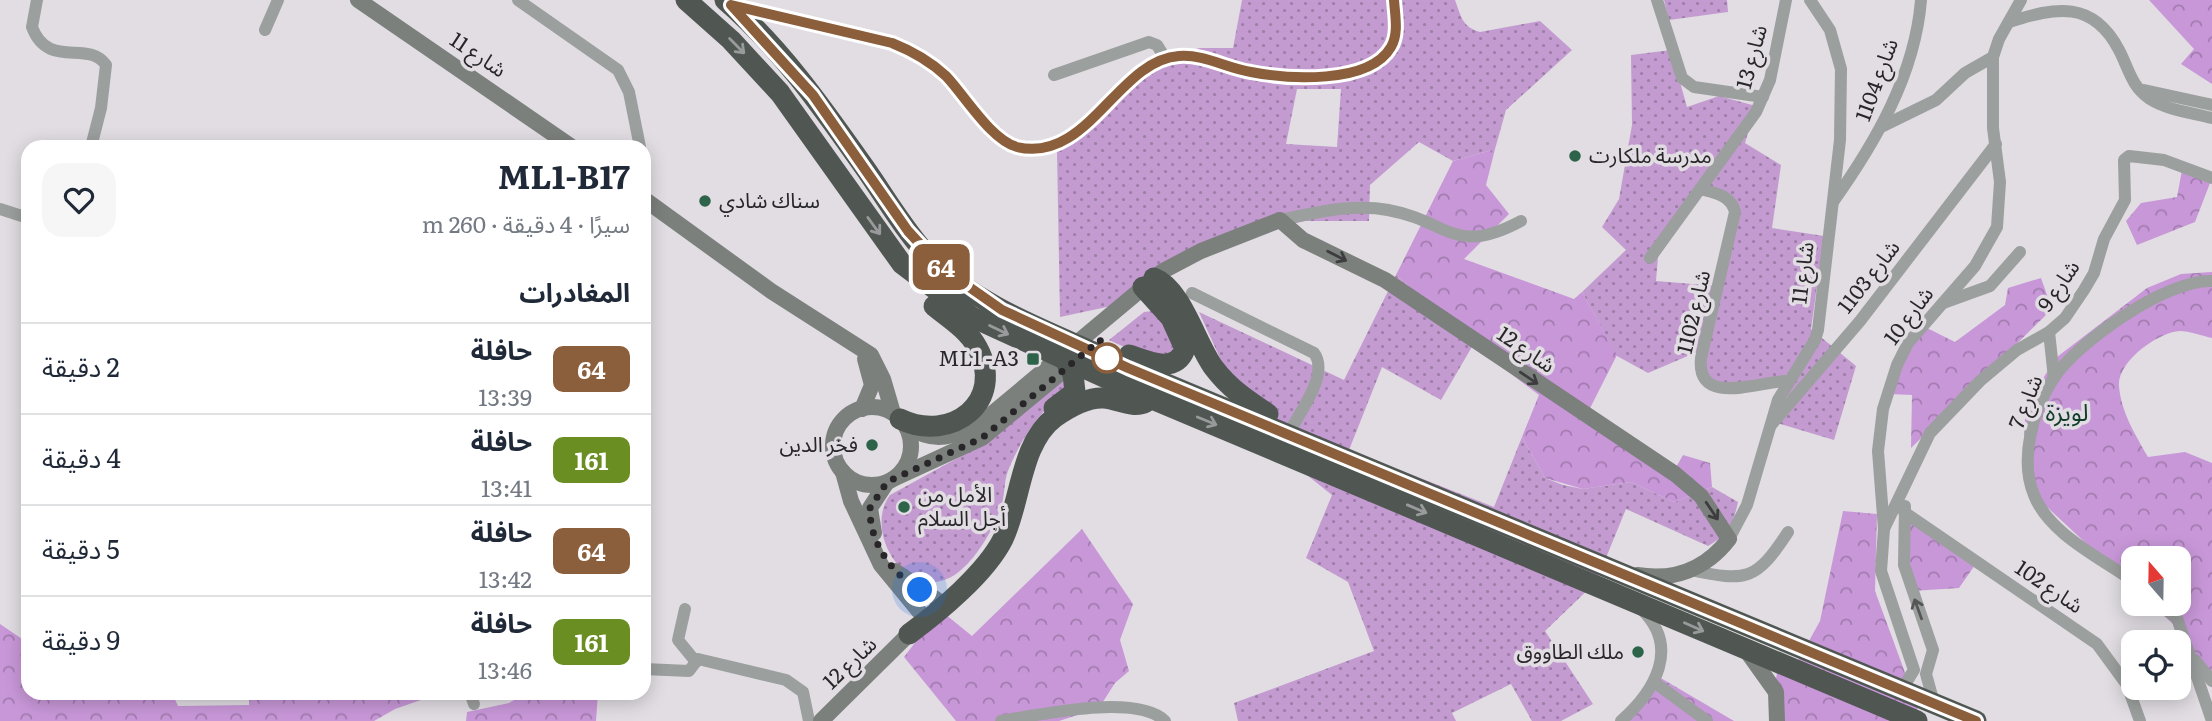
<!DOCTYPE html>
<html lang="ar">
<head>
<meta charset="utf-8">
<style>
  :root { --surface:#fff; --page:#f6f6f7; --text:#1f2937; --muted:#747a83; --line:#e0e1e3 }
  body { margin:0; font-family:Literata,"Noto Sans Arabic",serif; background:var(--page); color:var(--text); direction:rtl; height:100vh; display:flex; flex-direction:column; font-size:26px; white-space:nowrap }
  * { box-sizing:border-box; margin:0 }
  p { font-size:23px; color:var(--muted) }
  .icon { flex:none; width:38px; height:38px; fill:none; stroke:currentColor; stroke-width:2; stroke-linecap:round; stroke-linejoin:round }
  .map { position:relative; flex:1; overflow:hidden; direction:ltr }
  .drawer { position:absolute; left:21px; top:140px; width:630px; height:560px; display:flex; flex-direction:column; background:var(--surface); border-radius:21px; box-shadow:0 4px 18px #0003; direction:rtl }
  .drawer>* { flex:none }
  .badge { padding:0 14px; border-radius:10px; font-size:24px; line-height:46px }
  .needle { width:46px; rotate:340deg }
  .controls { position:absolute; left:2121px; top:546px; display:grid; gap:14px }
  .controls a { display:grid; place-items:center; width:70px; height:70px; border-radius:14px; background:var(--surface); box-shadow:0 4px 18px #0003; font-size:35px }
  .you { position:absolute; width:35px; height:35px; margin:-18px; border:5px solid #fff; border-radius:50%; background:#1a73e8; box-shadow:0 0 0 10px #1a73e833 }
  .map>.badge { position:absolute; translate:-50% -50%; box-shadow:0 0 0 4px #fff }
  h2 { padding:0 21px; font-size:26px; line-height:63px }
  .round { display:grid; place-items:center; flex:none; width:74px; height:74px; border-radius:21px; background:var(--page) }
  .summary { display:flex; align-items:center; justify-content:space-between; height:119px; padding:0 21px }
  h1 { font-size:33px; font-weight:700; line-height:52px }
  ul { padding:0; list-style:none }
  li { display:flex; align-items:center; gap:21px; height:91px; padding:0 21px; border-top:2px solid var(--line) }
  li div { flex:1 }
  li b { display:block; font-size:26px }
  li em { font-style:normal }
  li .badge { min-width:77px; font-weight:700; text-align:center }
  .map>svg:first-child { display:block }
  .green { fill:url(#green-dots); fill-rule:evenodd }
  .forest { fill:url(#forest-crowns) }
  .lines { fill:none; stroke-linecap:round; stroke-linejoin:round }
  .street { stroke:#9b9f9d; stroke-width:12 }
  .secondary { stroke:#7b807d; stroke-width:16 }
  .highway { stroke:#505753; stroke-width:21 }
  .oneway { stroke:#989a9b }
  .oneway2 { stroke:#3d3c3e }
  .oneway3 { stroke:#565657 }
  .line-casing { stroke:#fff; stroke-width:16 }
  .line { stroke:#8b5e3c; stroke-width:10 }
  .walk { stroke:#282629; stroke-width:7; stroke-dasharray:0 12.6 }
  .poi-dot { fill:#2d6349; stroke:#e1dde3; stroke-width:2.5 }
  .stop-dot { fill:#fff; stroke:#8b5e3c; stroke-width:3.5 }
  .labels { text-anchor:middle; stroke-width:7; stroke-linejoin:round; paint-order:stroke }
  .street-label { font-size:21px; fill:#282629; stroke:#e1dde3 }
  .poi-label { font-size:21px; fill:#282629; stroke:#e1dde3; text-anchor:start }
  .quarter-label { font-size:24px; fill:#113d2a; stroke:#e1dde3 }
</style>
</head>
<body>
<div class="map">
<svg width="2212" height="721" viewBox="0 0 2212 721">
  <defs>
    <pattern id="green-dots" width="8" height="8" patternUnits="userSpaceOnUse" patternTransform="scale(1.75)"><rect width="8" height="8" fill="#c39bd0"/><path d="M2 2h.1M6 6h.1" fill="none" stroke="#9e7ea9" stroke-width="1.8" stroke-linecap="round"/></pattern>
    <pattern id="forest-crowns" width="20" height="18" patternUnits="userSpaceOnUse" patternTransform="scale(1.75)"><rect width="20" height="18" fill="#c897d8"/><path d="M2 6a3 3 0 1 1 6 0M12 15a3 3 0 1 1 6 0" fill="none" stroke="#a27baf"/></pattern>
  </defs>
  <rect width="100%" height="100%" fill="#e1dde3"/>
  <g class="green">
    <path d="M1242,0H1455C1461,16 1462,27 1480,32L1540,21L1572,50L1506,110L1495,149L1453,161L1419,142L1370,185L1369,221H1305L1245,235L1116,305L1060,317L1057,151L1141,63L1200,48H1233ZM1297,89H1341L1337,147L1286,144Z"/>
    <path d="M1664,0H1727L1728,12L1669,20Z"/>
    <path d="M1671,50L1687,107L1719,96L1756,106L1745,143L1781,165L1772,228L1824,236L1811,329L1856,366L1834,440L1774,422L1792,401L1774,380L1708,387L1697,352L1648,373L1617,356L1582,292L1626,250L1602,227L1619,199L1632,125L1631,55ZM1704,191L1736,202L1717,286L1656,281L1658,257Z"/>
    <path d="M1396,275L1473,345L1441,400L1382,367L1349,450L1494,507L1522,437L1545,478L1563,485L1583,489L1631,482L1674,502L1712,487L1738,502C1733,524 1729,534 1708,546L1626,509L1596,582L1545,631L1593,704L1561,721H1532L1511,684L1452,713L1456,721H1238L1234,703L1374,651L1348,582L1306,558L1332,495L1254,433L1199,312L1344,380Z"/>
    <path d="M1152,311L1158,313L1176,354L1146,357L1109,340L1144,312Z"/>
    <path d="M1067,376L1069,386C1041,411 1022,436 1008,471C1004,481 1005,493 1002,503C995,527 977,559 956,574C908,607 862,532 890,495L985,443Z"/>
  </g>
  <g class="forest">
    <path d="M2149,0H2212V84L2181,64L2194,49Z"/>
    <path d="M1495,149L1486,185L1509,214L1464,259L1574,299L1582,292L1617,355L1583,422L1675,469L1683,455L1710,463L1712,487L1674,502L1631,482L1583,489L1545,478L1522,437L1539,395L1473,345L1396,275L1453,161Z"/>
    <path d="M2182,170L2212,178L2195,222L2137,245L2126,221L2141,203L2177,197Z"/>
    <path d="M2212,272V338C2203,336 2189,331 2180,331C2158,332 2117,362 2119,386C2121,412 2135,434 2148,457L2185,452L2212,463V688L2174,625L2151,604H2179V558H2133V587L2033,494L2023,458L2025,419L2034,392L2057,357L2147,288L2181,274Z"/>
    <path d="M2041,278L2052,309L1911,448L1912,395L1890,394L1897,362L1927,328L1955,342L2005,305L2008,288Z"/>
    <path d="M1843,511L1877,514L1875,591L1918,708L1912,721H1771L1777,672L1798,661L1820,621Z"/>
    <path d="M1907,515L1975,565L1959,588L1912,591L1907,560Z"/>
    <path d="M1082,529L1133,604L1120,640L1129,671L1115,683L1099,708L1059,721H956L904,657L940,610L972,636Z"/>
    <path d="M0,624L28,643V693H172L178,706L249,705L250,693H441L395,709L374,721H0Z"/>
    <path d="M1659,677L1734,721H1619Z"/>
    <path d="M526,693H598L596,721H466L467,712L509,703Z"/>
  </g>
  <g class="lines">
    <g class="street">
      <path d="M37,0L32,27C48,70 88,39 106,65L101,108L91,147"/>
      <path d="M518,0L618,70L629,92L640,147"/>
      <path d="M1657,0L1682,78L1694,87L1763,97"/>
      <path d="M738,7L892,43C912,51 930,61 946,76C965,96 991,140 1017,147C1088,164 1118,60 1179,56C1204,54 1226,68 1251,72C1287,80 1369,85 1391,47C1399,34 1395,15 1394,0"/>
      <path d="M2009,22C2056,7 2093,0 2119,50C2129,69 2131,86 2150,99C2167,110 2193,113 2212,118"/>
      <path d="M265,30L278,0"/>
      <path d="M1054,75L1149,42L1157,45L1165,58"/>
      <path d="M2144,90L2212,105"/>
      <path d="M1883,126L1936,100L1965,73L1993,57"/>
      <path d="M1700,189C1715,193 1731,195 1735,212L1701,358C1696,407 1758,382 1786,381"/>
      <path d="M1833,202C1875,143 1915,75 1921,0"/>
      <path d="M0,209L28,218"/>
      <path d="M1280,220C1314,213 1353,203 1388,210C1449,221 1454,257 1521,221"/>
      <path d="M1650,258L1756,112L1770,80L1786,0"/>
      <path d="M1192,293L1314,353C1330,374 1299,413 1289,433"/>
      <path d="M1943,303L1990,286L2020,252"/>
      <path d="M2049,332L2054,378"/>
      <path d="M1771,425L1860,321L1996,144"/>
      <path d="M1905,506L1904,565L1933,650L1926,674L1934,703"/>
      <path d="M1904,512L2097,644L2127,685L2140,721"/>
      <path d="M1884,529L1930,433L1980,381L2017,350L2049,332L2065,318L2084,290L2094,273L2104,239L2125,200L2124,160L2129,156L2164,160L2212,178"/>
      <path d="M1729,539L1747,505L1778,400L1815,340L1818,330L1840,140L1841,69L1830,30L1810,0"/>
      <path d="M1690,570C1747,582 1756,581 1788,532"/>
      <path d="M2133,581C2101,558 2049,534 2034,495C2019,459 2033,411 2053,379C2077,342 2167,279 2212,281"/>
      <path d="M2159,604L2177,618L2212,721"/>
      <path d="M685,609L678,640L696,662"/>
      <path d="M2195,660L2212,681"/>
      <path d="M644,669L689,671L698,659L786,680L803,692L809,721"/>
      <path d="M1654,682L1707,721"/>
      <path d="M1902,689L1914,670L1881,571L1884,529L1878,451L1883,409L1897,365L1908,343L1975,266L1997,227L2000,182L1993,128V57L1999,39L2021,0"/>
      <path d="M470,693L474,704"/>
      <path d="M1001,721C1038,715 1136,693 1165,721"/>
      <path d="M1621,721C1655,691 1681,647 1641,609"/>
    </g>
    <g class="secondary">
      <path d="M358,0L572,147"/>
      <path d="M644,199L771,291L871,355L883,379L893,413"/>
      <circle cx="872" cy="446" r="39"/>
      <path d="M862,409L872,385L865,359"/>
      <path d="M908,426C934,445 956,436 981,423L1163,271L1201,251L1280,220L1303,240L1385,280L1675,474L1701,496L1729,539C1706,569 1674,581 1637,575"/>
      <path d="M843,472L851,501L881,565L927,621"/>
      <path d="M893,479L982,438L1075,361"/>
      <path d="M874,533L870,508L887,482"/>
      <path d="M895,571L943,604"/>
      <path d="M1746,650L1776,692L1777,721"/>
      <path d="M821,721L909,634"/>
    </g>
    <g class="highway">
      <path d="M686,0L731,40L780,93L902,264L972,317L1150,398L1917,721"/>
      <path d="M725,0C782,49 824,110 867,171C887,200 905,231 929,257C982,312 1061,335 1128,368L1976,721"/>
      <path d="M1154,278C1182,289 1196,344 1214,368C1229,388 1247,400 1268,414"/>
      <path d="M1129,355C1148,361 1175,375 1185,349L1171,318L1143,287"/>
      <path d="M1054,408L1075,392L1073,374L1065,360"/>
      <path d="M900,419C951,444 1007,401 977,347C968,330 949,318 934,306"/>
      <path d="M909,634C939,612 986,573 1003,539C1021,502 1020,443 1055,417C1068,408 1088,397 1104,398C1118,399 1133,409 1146,402"/>
    </g>
  </g>
  <defs><path id="oneway-shaft" d="M-6 0H5M1.5-3L5.5 0L1.5 3" fill="none" stroke-width="1.6" stroke-linecap="round" stroke-linejoin="round" transform="scale(1.75)"/></defs>
  <g class="oneway">
    <use href="#oneway-shaft" transform="translate(737 46) rotate(45)"/>
    <use href="#oneway-shaft" transform="translate(874 226) rotate(54)"/>
    <use href="#oneway-shaft" transform="translate(999 330) rotate(26)"/>
    <use href="#oneway-shaft" transform="translate(1207 421) rotate(22)"/>
    <use href="#oneway-shaft" transform="translate(1417 509) rotate(23)"/>
    <use href="#oneway-shaft" transform="translate(1694 627) rotate(24)"/>
  </g>
  <g class="oneway2">
    <use href="#oneway-shaft" transform="translate(1337 256) rotate(27)"/>
    <use href="#oneway-shaft" transform="translate(1529 378) rotate(34)"/>
    <use href="#oneway-shaft" transform="translate(1712 511) rotate(56)"/>
  </g>
  <use class="oneway3" href="#oneway-shaft" transform="translate(1918 609) rotate(-110)"/>
  <g class="lines">
    <defs>
      <path id="line" d="M1394,0C1395,15 1399,34 1391,47C1369,85 1287,79 1251,72C1226,68 1204,54 1179,56C1118,60 1088,164 1017,147C991,140 965,96 946,76C930,61 912,51 892,43L731,5L813,95L908,231L942,268L1002,310L1128,368L1976,721"/>
    </defs>
    <use href="#line" class="line-casing"/>
    <use href="#line" class="line"/>
    <path class="walk" d="M920,590C892,574 869,542 870,508L887,482L982,438L1100,340L1107,358"/>
  </g>
  <g class="poi-dot">
    <circle cx="1575" cy="156" r="7"/>
    <circle cx="705" cy="201" r="7"/>
    <rect x="1026" y="352" width="14" height="14" rx="3.5"/>
    <circle cx="872" cy="445" r="7"/>
    <circle cx="904" cy="507" r="7"/>
    <circle cx="1638" cy="652" r="7"/>
  </g>
  <circle class="stop-dot" cx="1107" cy="358" r="14"/>
  <g class="labels">
    <g class="street-label">
      <text transform="translate(478 55) rotate(34)" y="7">شارع 11</text>
      <text transform="translate(1752 57) rotate(-75)" y="7">شارع 13</text>
      <text transform="translate(1877 80) rotate(-70)" y="7">شارع 1104</text>
      <text transform="translate(1803 273) rotate(-83)" y="7">شارع 11</text>
      <text transform="translate(1869 277) rotate(-52)" y="7">شارع 1103</text>
      <text transform="translate(2059 286) rotate(-56)" y="7">شارع 9</text>
      <text transform="translate(1694 312) rotate(-77)" y="7">شارع 1102</text>
      <text transform="translate(1909 316) rotate(-53)" y="7">شارع 10</text>
      <text transform="translate(1526 350) rotate(34)" y="7">شارع 12</text>
      <text transform="translate(2026 402) rotate(-68)" y="7">شارع 7</text>
      <text transform="translate(2049 587) rotate(34)" y="7">شارع 102</text>
      <text transform="translate(850 663) rotate(-44)" y="7">شارع 12</text>
    </g>
    <g class="poi-label">
      <text x="1589" y="163">مدرسة ملكارت</text>
      <text x="719" y="208">سناك شادي</text>
      <text x="1019" y="366" text-anchor="end">ML1 -A3</text>
      <text x="858" y="452" text-anchor="end">فخر الدين</text>
      <text x="918" y="502">الأمل من<tspan x="918" dy="24">أجل السلام</tspan></text>
      <text x="1624" y="659" text-anchor="end">ملك الطاووق</text>
    </g>
    <g class="quarter-label">
      <text x="2067" y="421">لويزة</text>
    </g>
  </g>
</svg>
<div class="controls">
<a><svg class="needle" viewBox="-14 -14 28 28"><path d="M0-13l5 13h-10z" fill="#e53935"/><path d="M0 13l5-13h-10z" fill="#747a83"/></svg></a>
<a><svg class="icon" aria-label="locate" viewBox="0 0 24 24"><circle cx="12" cy="12" r="6"/><path d="M12 2v4M12 18v4M2 12h4M18 12h4"/></svg></a>
</div>
<div class="you" style="left:920px;top:590px"></div>
<b class="badge" style="left:941px;top:267px;background:#8b5e3c;color:#fff">64</b>
<section class="drawer">
<div class="summary"><div><h1>ML1-B17</h1><p>سيرًا · 4 دقيقة · 260 m</p></div><a class="round"><svg class="icon" aria-label="heart" viewBox="0 0 24 24"><path d="M12 20l-8-8c-3-5 5-10 8-4 3-6 11-1 8 4z"/></svg></a></div>
<h2>المغادرات</h2>
<ul>
<li><span class="badge" style="background:#8b5e3c;color:#fff">64</span><div><b>حافلة</b><p>13:39</p></div><em>2 دقيقة</em></li>
<li><span class="badge" style="background:#6b8e23;color:#fff">161</span><div><b>حافلة</b><p>13:41</p></div><em>4 دقيقة</em></li>
<li><span class="badge" style="background:#8b5e3c;color:#fff">64</span><div><b>حافلة</b><p>13:42</p></div><em>5 دقيقة</em></li>
<li><span class="badge" style="background:#6b8e23;color:#fff">161</span><div><b>حافلة</b><p>13:46</p></div><em>9 دقيقة</em></li>
</ul>
</section>
</div>
</body>
</html>
